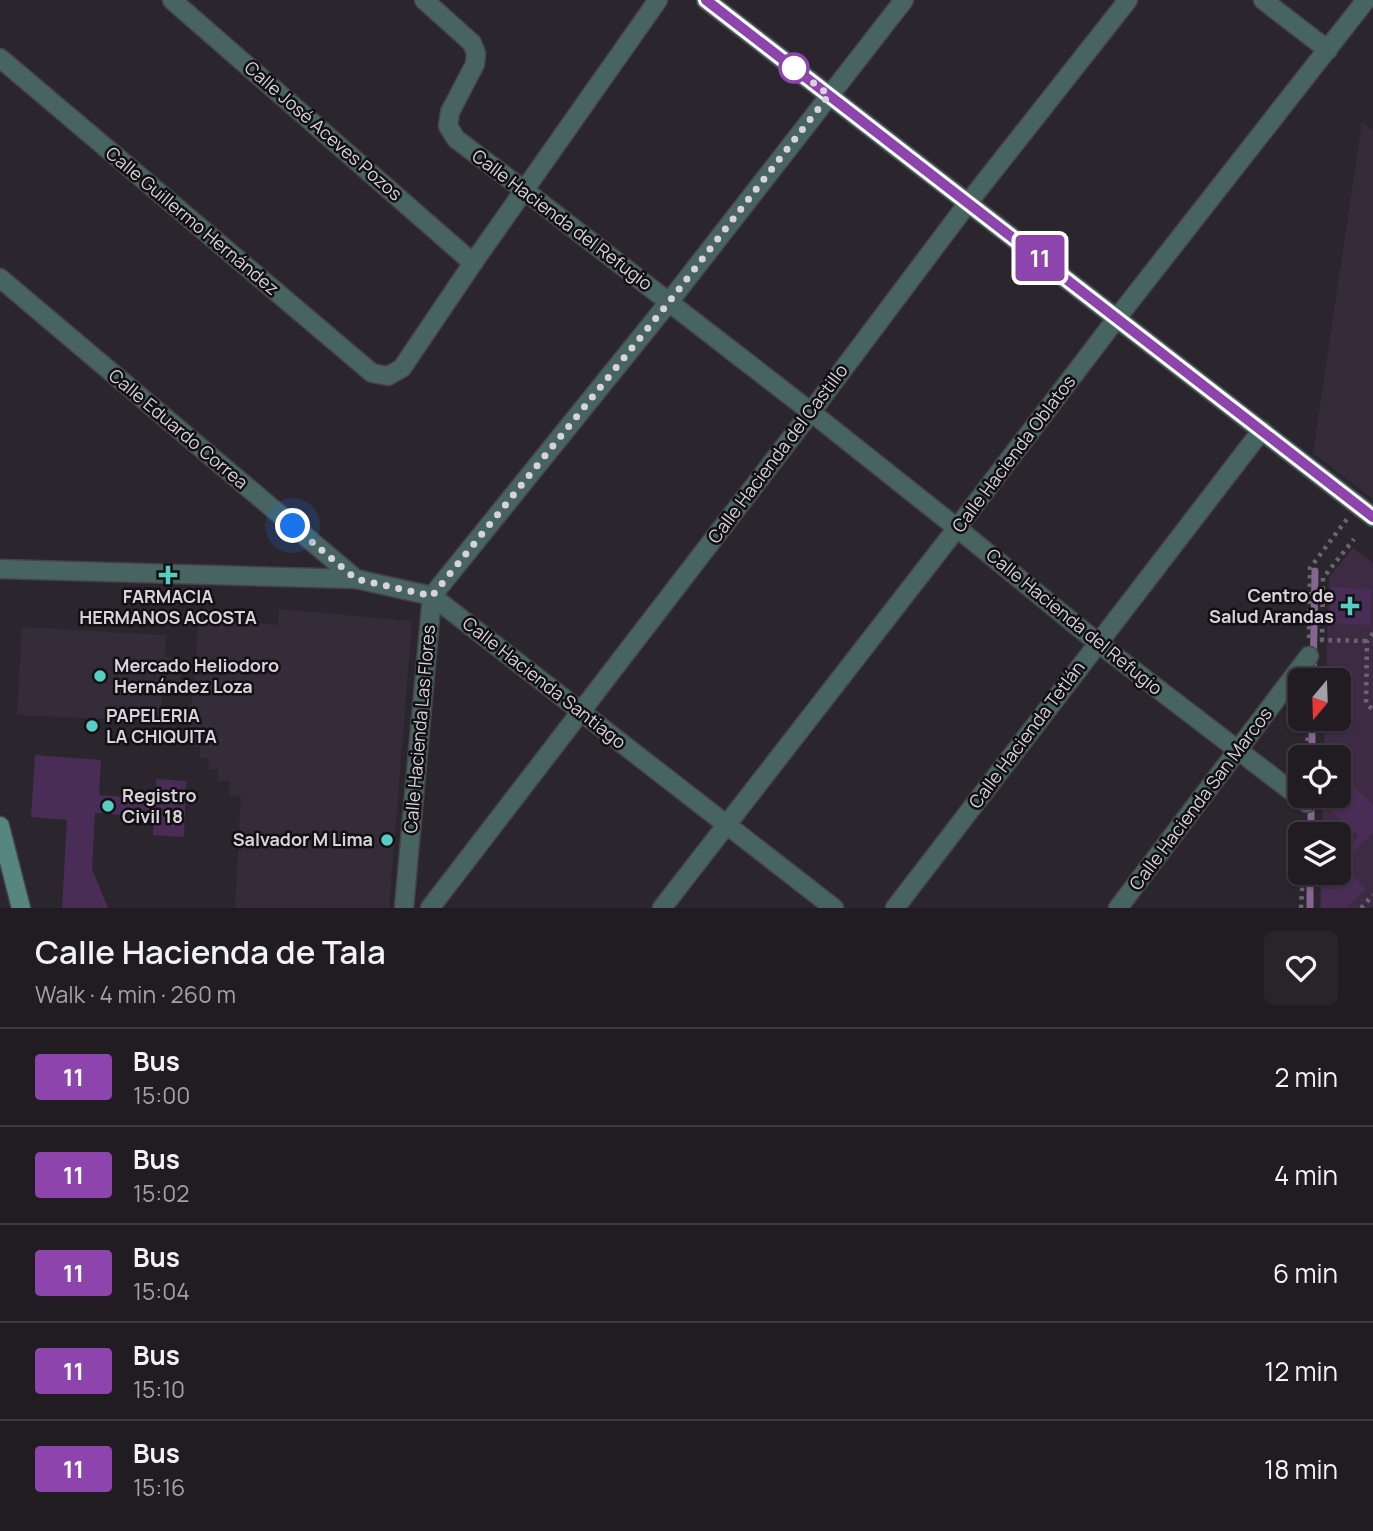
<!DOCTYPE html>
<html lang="en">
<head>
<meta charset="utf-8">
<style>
  :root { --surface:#201c22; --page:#28252a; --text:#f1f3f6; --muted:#a2a1a5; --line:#3d3a40 }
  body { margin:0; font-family:Manrope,sans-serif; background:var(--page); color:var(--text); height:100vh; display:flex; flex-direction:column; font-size:26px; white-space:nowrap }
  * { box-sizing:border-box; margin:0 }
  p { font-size:23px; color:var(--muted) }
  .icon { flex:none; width:38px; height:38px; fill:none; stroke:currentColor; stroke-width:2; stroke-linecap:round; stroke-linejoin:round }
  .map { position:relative; height:908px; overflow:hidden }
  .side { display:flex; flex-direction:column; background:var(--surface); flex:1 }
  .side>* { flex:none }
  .badge { padding:0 14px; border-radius:5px; font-size:24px; line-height:46px }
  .needle { width:46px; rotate:199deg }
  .fabs { position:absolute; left:1288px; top:668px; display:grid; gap:14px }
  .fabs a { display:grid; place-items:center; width:63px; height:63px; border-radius:10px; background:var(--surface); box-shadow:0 2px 5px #0004,0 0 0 2px var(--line); font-size:35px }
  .you { position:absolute; width:35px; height:35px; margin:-18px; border:5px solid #fff; border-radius:50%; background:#1a73e8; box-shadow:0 0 0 10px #1a73e833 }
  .map>.badge { position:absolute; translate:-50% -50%; box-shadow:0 0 0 4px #fff }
  .round { display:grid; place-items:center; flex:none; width:74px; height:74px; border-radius:10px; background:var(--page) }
  .summary { display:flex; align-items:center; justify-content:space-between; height:119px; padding:0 35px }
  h1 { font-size:33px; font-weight:600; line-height:52px }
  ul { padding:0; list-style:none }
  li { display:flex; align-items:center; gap:21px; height:98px; padding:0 35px; border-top:2px solid var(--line) }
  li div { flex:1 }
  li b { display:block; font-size:26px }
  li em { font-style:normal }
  li .badge { min-width:77px; font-weight:700; text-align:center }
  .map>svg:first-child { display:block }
  .built { fill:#352c3a }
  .green { fill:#3d2b44 }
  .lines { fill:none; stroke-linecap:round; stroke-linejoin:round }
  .stream { stroke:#856693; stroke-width:7 }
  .building { fill:#4a2d56 }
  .street-casing { stroke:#474149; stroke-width:21 }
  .secondary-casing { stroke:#474149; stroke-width:21 }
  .path { stroke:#6a656d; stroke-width:4.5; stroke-dasharray:3.5 5; stroke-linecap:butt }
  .street { stroke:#476460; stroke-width:18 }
  .secondary { stroke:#56867f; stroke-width:18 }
  .line-casing { stroke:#fff; stroke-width:16 }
  .line { stroke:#8e44ad; stroke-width:10 }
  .walk { stroke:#d7d3d9; stroke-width:7; stroke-dasharray:0 12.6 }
  .stop-dot { fill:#fff; stroke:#8e44ad; stroke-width:3.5 }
  .poi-dot { fill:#57cec1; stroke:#121013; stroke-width:2.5 }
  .labels { text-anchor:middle; stroke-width:5; stroke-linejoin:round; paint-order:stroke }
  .street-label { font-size:18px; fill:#d7d3d9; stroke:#121013 }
  .poi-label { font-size:18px; font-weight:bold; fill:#d7d3d9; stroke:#121013; text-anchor:start }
</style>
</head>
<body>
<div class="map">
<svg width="1373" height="908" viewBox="0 0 1373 908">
  <rect width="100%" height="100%" fill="#2b252e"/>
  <g class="built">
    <path d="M1362,122L1373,130V499L1313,453Z"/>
    <path d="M279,609L412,621L389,908H235L241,797L229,796L230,781H218V770L208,769L209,758H200V747L188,746L199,618L278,625Z"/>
    <path d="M22,627L166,635L165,657L181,659L179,695L162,694L161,712L121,710L120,720L17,715Z"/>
  </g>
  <path class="green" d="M1353,548L1373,563V906L1371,908H1320L1321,873H1339V835H1322L1323,796H1339V758H1324L1325,719H1339V681H1326L1329,577Z"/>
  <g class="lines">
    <g class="stream">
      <path d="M1313,681L1315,571"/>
      <path d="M1312,758V719"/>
      <path d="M1311,835V804"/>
      <path d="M1310,908V873"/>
    </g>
  </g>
  <g class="building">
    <path d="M1331,587L1371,589L1370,625L1330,623Z"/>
    <path d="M35,755L101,760L99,795L155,799L156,779L186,781L184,837L153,835L154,817L95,813L92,869L108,908H62L67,820L31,817Z"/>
    <path d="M1339,760H1342V776L1373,805V832L1342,865L1366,889L1347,908H1321L1322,873H1339V839L1348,847L1359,836L1324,803L1325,796H1339Z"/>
  </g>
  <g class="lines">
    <defs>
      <g id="street">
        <path d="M172,0L473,263"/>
        <path d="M424,0L472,43L476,53L475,64L450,112L448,126L456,139L524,190L811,412L957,528L1098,643L1307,803"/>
        <path d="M1263,0L1328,50"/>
        <path d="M0,58L372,373L388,376L402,368L473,263L658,0"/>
        <path d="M0,278L356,579"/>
        <path d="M0,569L356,579L432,596L834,908"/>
        <path d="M404,908L432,596L669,302L904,0"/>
        <path d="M430,908L811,412L968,203L1128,0"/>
        <path d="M662,908L957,528L1117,318L1366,0"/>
        <path d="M895,908L1262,430"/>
        <path d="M1118,908L1309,656"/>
      </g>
      <g id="secondary">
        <path d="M706,0L1373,517"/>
        <path d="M0,826L21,908"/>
      </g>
    </defs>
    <use href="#street" class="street-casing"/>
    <use href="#secondary" class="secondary-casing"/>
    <g class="path">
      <path d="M1373,633L1367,641L1366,703L1373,710"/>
      <path d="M1309,638L1310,568L1347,519"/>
      <path d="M1320,640L1367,641"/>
      <path d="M1322,641L1323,578L1354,539"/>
      <path d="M1307,758L1308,719"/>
      <path d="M1305,835L1306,822"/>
      <path d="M1301,908L1303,873"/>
      <path d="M1361,908L1373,895"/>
    </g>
    <use href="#street" class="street"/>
    <use href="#secondary" class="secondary"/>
  </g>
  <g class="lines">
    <defs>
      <path id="line" d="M706,0L1373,517"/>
    </defs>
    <use href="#line" class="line-casing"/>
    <use href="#line" class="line"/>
    <path class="walk" d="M293,526L356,579L432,596L669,302L829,95L788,63L794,68"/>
  </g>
  <circle class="stop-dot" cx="794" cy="68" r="14"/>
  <g class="poi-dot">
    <path d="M164.5 564.5h7v7h7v7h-7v7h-7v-7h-7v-7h7z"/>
    <path d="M1346.5 595.5h7v7h7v7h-7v7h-7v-7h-7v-7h7z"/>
    <circle cx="100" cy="676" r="7"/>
    <circle cx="92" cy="726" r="7"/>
    <circle cx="108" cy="806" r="7"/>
    <circle cx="387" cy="840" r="7"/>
  </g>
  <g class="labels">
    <g class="street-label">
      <text transform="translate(323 131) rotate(41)" y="6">Calle José Aceves Pozos</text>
      <text transform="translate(562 220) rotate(37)" y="6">Calle Hacienda del Refugio</text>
      <text transform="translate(192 221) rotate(40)" y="6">Calle Guillermo Hernández</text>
      <text transform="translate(178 429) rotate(40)" y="6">Calle Eduardo Correa</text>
      <text transform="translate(778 454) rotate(-53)" y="6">Calle Hacienda del Castillo</text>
      <text transform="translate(1014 454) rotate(-53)" y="6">Calle Hacienda Oblatos</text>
      <text transform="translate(1074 622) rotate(39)" y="6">Calle Hacienda del Refugio</text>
      <text transform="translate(544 683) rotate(38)" y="6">Calle Hacienda Santiago</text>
      <text transform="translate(420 729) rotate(-85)" y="6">Calle Hacienda Las Flores</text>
      <text transform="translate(1027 735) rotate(-53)" y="6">Calle Hacienda Tetlán</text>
      <text transform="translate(1201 799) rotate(-53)" y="6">Calle Hacienda San Marcos</text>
    </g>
    <g class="poi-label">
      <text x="1334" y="602" text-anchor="end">Centro de<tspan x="1334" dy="21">Salud Arandas</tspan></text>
      <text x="168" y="603" text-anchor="middle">FARMACIA<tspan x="168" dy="21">HERMANOS ACOSTA</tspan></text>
      <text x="114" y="672">Mercado Heliodoro<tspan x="114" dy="21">Hernández Loza</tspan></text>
      <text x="106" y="722">PAPELERIA<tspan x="106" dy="21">LA CHIQUITA</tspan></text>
      <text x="122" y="802">Registro<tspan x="122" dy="21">Civil 18</tspan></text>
      <text x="373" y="846" text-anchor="end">Salvador M Lima</text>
    </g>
  </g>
</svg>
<div class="fabs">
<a><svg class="needle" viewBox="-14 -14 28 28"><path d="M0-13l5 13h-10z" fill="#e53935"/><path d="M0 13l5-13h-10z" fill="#a2a1a5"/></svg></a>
<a><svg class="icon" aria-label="locate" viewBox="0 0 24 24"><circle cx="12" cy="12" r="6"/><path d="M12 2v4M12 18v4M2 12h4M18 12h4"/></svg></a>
<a><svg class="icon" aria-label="layers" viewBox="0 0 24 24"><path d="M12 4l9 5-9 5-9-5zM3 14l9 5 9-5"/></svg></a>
</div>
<div class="you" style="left:293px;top:526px"></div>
<b class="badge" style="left:1040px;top:258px;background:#8e44ad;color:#fff">11</b>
</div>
<section class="side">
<div class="summary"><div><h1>Calle Hacienda de Tala</h1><p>Walk · 4 min · 260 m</p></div><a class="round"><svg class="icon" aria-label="heart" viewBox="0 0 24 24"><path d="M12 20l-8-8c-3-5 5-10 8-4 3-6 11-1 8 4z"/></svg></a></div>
<ul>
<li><span class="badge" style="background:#8e44ad;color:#fff">11</span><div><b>Bus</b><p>15:00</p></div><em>2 min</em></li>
<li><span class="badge" style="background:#8e44ad;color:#fff">11</span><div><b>Bus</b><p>15:02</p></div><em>4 min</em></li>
<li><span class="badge" style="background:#8e44ad;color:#fff">11</span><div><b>Bus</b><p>15:04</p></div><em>6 min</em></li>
<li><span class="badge" style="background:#8e44ad;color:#fff">11</span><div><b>Bus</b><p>15:10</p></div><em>12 min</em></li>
<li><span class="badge" style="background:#8e44ad;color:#fff">11</span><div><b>Bus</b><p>15:16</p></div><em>18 min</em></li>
</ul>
</section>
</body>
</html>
